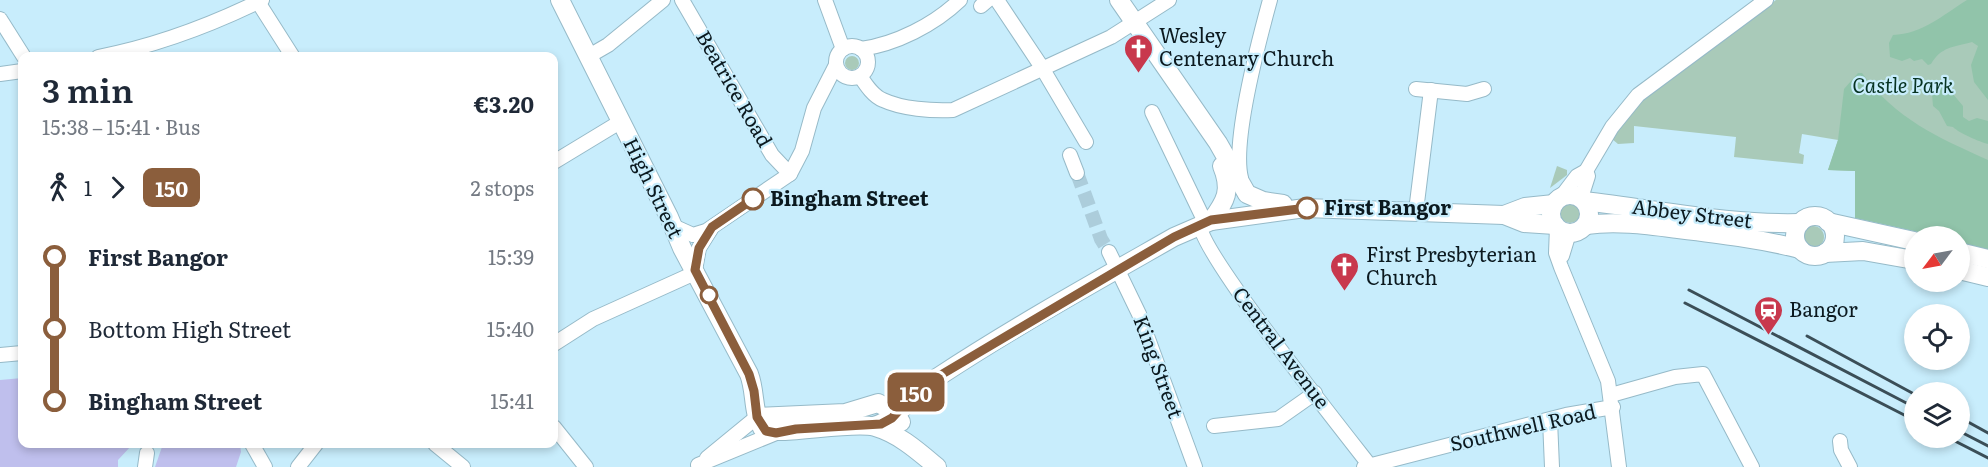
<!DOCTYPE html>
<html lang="en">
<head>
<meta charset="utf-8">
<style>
  :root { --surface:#fff; --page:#f6f6f7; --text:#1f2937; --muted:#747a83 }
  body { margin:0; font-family:Literata,serif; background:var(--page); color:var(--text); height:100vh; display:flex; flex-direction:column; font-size:22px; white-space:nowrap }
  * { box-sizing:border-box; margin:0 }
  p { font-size:20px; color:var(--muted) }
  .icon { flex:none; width:33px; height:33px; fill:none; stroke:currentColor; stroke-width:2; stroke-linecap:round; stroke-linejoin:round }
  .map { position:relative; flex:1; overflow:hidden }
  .side { position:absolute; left:18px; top:52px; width:540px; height:396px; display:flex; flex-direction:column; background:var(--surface); border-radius:12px; box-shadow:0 3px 9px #0003 }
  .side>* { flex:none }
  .badge { padding:0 12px; border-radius:9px; font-size:21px; line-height:39px }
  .needle { width:39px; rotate:238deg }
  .fabs { position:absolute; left:1904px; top:226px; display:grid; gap:12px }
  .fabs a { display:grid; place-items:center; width:66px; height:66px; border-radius:50%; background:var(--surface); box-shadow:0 3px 9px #0003; font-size:30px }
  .map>.badge { position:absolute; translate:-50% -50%; box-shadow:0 0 0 3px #fff }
  .legs { display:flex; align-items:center; gap:9px; height:66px; padding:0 24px; font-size:20px }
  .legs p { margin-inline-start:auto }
  .headline { display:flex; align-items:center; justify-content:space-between; height:102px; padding:0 24px }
  h1 { font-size:33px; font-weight:600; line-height:45px }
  ul { padding:0 24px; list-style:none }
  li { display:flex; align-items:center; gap:21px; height:72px; font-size:22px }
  li i { display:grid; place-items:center; width:9px; height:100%; margin:0 8px; background:currentColor }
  li i::after { content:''; width:15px; height:15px; margin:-8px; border:4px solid; border-radius:50%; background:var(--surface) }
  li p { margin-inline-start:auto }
  li:first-child i { background:linear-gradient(#0000 50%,currentColor 0) }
  li:last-child i { background:linear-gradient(currentColor 50%,#0000 0) }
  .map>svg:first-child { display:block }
  .green { fill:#a9cab9 }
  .forest { fill:#91c4aa }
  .water { fill:#bfbfed }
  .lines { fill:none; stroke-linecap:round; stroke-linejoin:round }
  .minor-tunnel { stroke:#accddb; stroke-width:14; stroke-dasharray:14 7; stroke-linecap:butt }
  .minor-casing { stroke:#96bac8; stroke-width:16 }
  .major-casing { stroke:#96bac8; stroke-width:20 }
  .minor { stroke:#fff; stroke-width:14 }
  .major { stroke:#fff; stroke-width:18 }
  .rail { stroke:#3b4e57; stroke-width:3 }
  .line-1-casing { stroke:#fff; stroke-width:14 }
  .line-1 { stroke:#8b5e3c; stroke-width:9 }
  .stop-1-dot { fill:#fff; stroke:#8b5e3c; stroke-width:3 }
  .labels { text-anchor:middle; stroke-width:4.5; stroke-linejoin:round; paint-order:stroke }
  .poi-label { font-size:20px; fill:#0b191f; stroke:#c8edfc; text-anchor:start }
  .park-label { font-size:20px; font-style:italic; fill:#073322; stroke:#c8edfc }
  .street-label { font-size:20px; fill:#0b191f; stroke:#c8edfc }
  .stop-label { font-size:20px; font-weight:bold; fill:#0b191f; stroke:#c8edfc; text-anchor:start }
</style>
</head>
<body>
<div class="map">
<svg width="1988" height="467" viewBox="0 0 1988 467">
  <rect width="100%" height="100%" fill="#c8edfc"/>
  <g class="green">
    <path d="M1776,0H1988V250L1959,242V237L1855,218V171L1828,170L1838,140L1802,134L1799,153L1804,155L1803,164L1734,157L1736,137L1634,126V143L1618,144L1612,139L1643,97Z"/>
    <circle cx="852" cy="63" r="7"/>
    <path d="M1557,166L1567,170V175L1550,188Z"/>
    <circle cx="1570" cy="213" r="10"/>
    <circle cx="1813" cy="237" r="11"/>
  </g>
  <g class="forest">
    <path d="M1967,0H1988V100L1974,82L1971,65L1978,46L1972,42C1953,47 1941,47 1931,64L1928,65L1922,59L1914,61L1910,58L1902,61L1890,57L1889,43L1893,35C1922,34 1943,15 1967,0Z"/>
    <path d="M1858,73H1862C1896,119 1937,137 1988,160V250L1959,242V237H1940L1855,218V171L1828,170L1838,140L1844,89Z"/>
    <path d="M1947,87L1963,106V117L1969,121L1977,118L1988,121V144C1980,142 1959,133 1953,127L1947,126L1939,111L1933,106L1932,94L1937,88Z"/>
  </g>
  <g class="water">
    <path d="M22,378V444H138L131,446L118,460V467H0V380Z"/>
    <path d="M163,444H240L241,452L236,467H155Z"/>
  </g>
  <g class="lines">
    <path class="minor-tunnel" d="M1077,173L1101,239L1109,252"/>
    <defs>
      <g id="minor">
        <path d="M682,0L772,155L790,174"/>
        <path d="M825,0L843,49"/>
        <path d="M997,0L1041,66L1086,142"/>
        <path d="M258,2L293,57"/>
        <path d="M981,6L988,0"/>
        <path d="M0,19L24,57"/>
        <circle cx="852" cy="62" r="16"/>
        <path d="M861,49C896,44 934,25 960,0"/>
        <path d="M589,56L608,45L663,0"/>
        <path d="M98,57C155,46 209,26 262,0"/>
        <path d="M0,74L22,71"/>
        <path d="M860,76C866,85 873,96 883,100C902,109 932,111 953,110L1111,37L1169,0"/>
        <path d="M1416,89L1467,94L1484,89"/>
        <path d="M1152,112L1205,222"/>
        <path d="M1070,155L1077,173"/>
        <path d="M554,162L620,122"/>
        <path d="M1241,178C1232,141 1259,40 1270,0"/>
        <path d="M1561,197L1577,176L1586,171L1612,127L1638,95L1766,0"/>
        <path d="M1581,198L1588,176L1586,171"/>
        <path d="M1416,211L1431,90"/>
        <path d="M1200,224C1198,249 1346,435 1371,467"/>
        <path d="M673,226L693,235L706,231L790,174L802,151L814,108L836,65"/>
        <path d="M1557,227L1556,253L1561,267L1608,381L1619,467"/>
        <path d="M1109,252L1139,314L1195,467"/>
        <path d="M1562,256L1569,233"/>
        <path d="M695,270L699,248L711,229"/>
        <path d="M554,344L593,319L697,272"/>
        <path d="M0,355L22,353"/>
        <path d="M1611,395L1675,377L1703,374L1752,467"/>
        <path d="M1550,420L1552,467"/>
        <path d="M1214,426L1278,419L1315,393"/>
        <path d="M554,427L586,467"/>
        <path d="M1840,441L1841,450L1850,467"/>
        <path d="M252,444L265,467"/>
        <path d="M435,444L463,467"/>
        <path d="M707,458L757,417"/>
        <path d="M698,465L776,433"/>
        <path d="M145,467L147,453"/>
        <path d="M298,467L316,444"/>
        <path d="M1364,467L1566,415L1613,407"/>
      </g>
      <g id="major">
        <path d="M560,0L669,217L682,248L749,374C756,392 752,411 762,428C773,438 852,420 875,427C899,434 918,451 937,467"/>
        <path d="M1119,0L1218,143L1247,194L1263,201L1283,204"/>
        <circle cx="1570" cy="214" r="19"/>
        <path d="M1584,201C1656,209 1728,225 1800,223"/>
        <path d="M1504,215L1525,207L1554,204"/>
        <circle cx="1815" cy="236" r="20"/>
        <path d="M1211,221C1226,201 1232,190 1222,166"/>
        <path d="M1828,222L1914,241"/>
        <path d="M1586,225C1617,221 1646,225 1678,229C1719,234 1760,239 1800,249"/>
        <path d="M1959,252L1988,259"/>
        <path d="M1825,253L1863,251L1914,260"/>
        <path d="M1959,270L1988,277"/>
        <path d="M757,417L845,413L878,403L891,410L901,422"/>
        <path d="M874,426C899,419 915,391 938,377C1014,327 1095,282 1174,237L1211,221L1305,208L1504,215L1524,223L1555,225"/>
      </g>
    </defs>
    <use href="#minor" class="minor-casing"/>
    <use href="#major" class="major-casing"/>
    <use href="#minor" class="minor"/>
    <use href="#major" class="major"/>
    <g class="rail">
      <path d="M1689,290L1914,407"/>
      <path d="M1685,303L1914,420"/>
      <path d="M1807,336L1914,394"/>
      <path d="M1959,417L1988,433"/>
      <path d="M1959,431L1988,446"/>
      <path d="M1949,438L1988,458"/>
    </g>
  </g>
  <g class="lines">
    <defs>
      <path id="line-1" d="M753,199L712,227L699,248L695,270L749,374L754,391L757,417L766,431L776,433L796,429L881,424L892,418L915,393L934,379L1174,237L1211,220L1307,208"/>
    </defs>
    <use href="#line-1" class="line-1-casing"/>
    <use href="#line-1" class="line-1"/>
  </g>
  <defs>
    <symbol id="church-pin" viewBox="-11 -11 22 30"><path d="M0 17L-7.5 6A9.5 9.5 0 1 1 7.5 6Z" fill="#c8384d" stroke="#c8edfc"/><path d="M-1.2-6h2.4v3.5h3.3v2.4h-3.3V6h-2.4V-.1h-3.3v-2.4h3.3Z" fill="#fff"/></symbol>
    <symbol id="station-pin" viewBox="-11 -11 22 30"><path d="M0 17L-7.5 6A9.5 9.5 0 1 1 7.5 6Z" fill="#c8384d" stroke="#c8edfc"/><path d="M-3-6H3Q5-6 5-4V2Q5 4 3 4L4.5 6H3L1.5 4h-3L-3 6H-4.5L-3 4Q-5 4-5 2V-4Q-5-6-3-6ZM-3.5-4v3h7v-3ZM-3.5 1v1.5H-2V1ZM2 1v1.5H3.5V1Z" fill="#fff"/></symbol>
  </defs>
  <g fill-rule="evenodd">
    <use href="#church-pin" x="1122" y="32" width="33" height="45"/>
    <use href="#church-pin" x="1328" y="250" width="33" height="45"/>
    <use href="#station-pin" x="1752" y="294" width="33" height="45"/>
  </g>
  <g class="stop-1-dot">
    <circle cx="753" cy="199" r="10"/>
    <circle cx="1307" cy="208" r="10"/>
    <circle cx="709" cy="295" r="8"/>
  </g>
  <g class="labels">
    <g class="poi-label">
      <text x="1159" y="43">Wesley<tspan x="1159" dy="23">Centenary Church</tspan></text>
      <text x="1366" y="262">First Presbyterian<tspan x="1366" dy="23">Church</tspan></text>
      <text x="1789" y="317">Bangor</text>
    </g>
    <g class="park-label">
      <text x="1903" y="93">Castle Park</text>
    </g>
    <g class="street-label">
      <text transform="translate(734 89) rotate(60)" y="7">Beatrice Road</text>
      <text transform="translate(653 188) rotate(64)" y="7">High Street</text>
      <text transform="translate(1692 214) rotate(7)" y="7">Abbey Street</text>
      <text transform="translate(1281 348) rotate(53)" y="7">Central Avenue</text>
      <text transform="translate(1158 367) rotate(70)" y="7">King Street</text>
      <text transform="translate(1523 428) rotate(-13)" y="7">Southwell Road</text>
    </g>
    <g class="stop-label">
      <text x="770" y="206">Bingham Street</text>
      <text x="1324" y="215">First Bangor</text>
    </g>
  </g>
</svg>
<div class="fabs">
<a><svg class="needle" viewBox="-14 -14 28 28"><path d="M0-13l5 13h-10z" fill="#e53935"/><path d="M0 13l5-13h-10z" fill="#747a83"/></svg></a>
<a><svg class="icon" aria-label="locate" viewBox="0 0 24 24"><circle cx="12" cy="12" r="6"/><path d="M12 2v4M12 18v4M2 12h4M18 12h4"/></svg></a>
<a><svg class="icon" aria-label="layers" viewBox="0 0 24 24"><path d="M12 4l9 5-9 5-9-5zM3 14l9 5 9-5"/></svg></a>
</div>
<b class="badge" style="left:916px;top:392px;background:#8b5e3c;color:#fff">150</b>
<section class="side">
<div class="headline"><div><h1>3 min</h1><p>15:38 – 15:41 · Bus</p></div><b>€3.20</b></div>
<div class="legs"><svg class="icon" aria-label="walk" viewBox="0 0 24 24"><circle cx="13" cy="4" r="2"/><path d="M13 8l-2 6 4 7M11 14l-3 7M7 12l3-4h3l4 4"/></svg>1<svg class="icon" aria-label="forward" viewBox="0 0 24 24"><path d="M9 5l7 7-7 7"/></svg><b class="badge" style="background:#8b5e3c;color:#fff">150</b><p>2 stops</p></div>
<ul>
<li><i style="color:#8b5e3c"></i><b>First Bangor</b><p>15:39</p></li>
<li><i style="color:#8b5e3c"></i><span>Bottom High Street</span><p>15:40</p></li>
<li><i style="color:#8b5e3c"></i><b>Bingham Street</b><p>15:41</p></li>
</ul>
</section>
</div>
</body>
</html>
